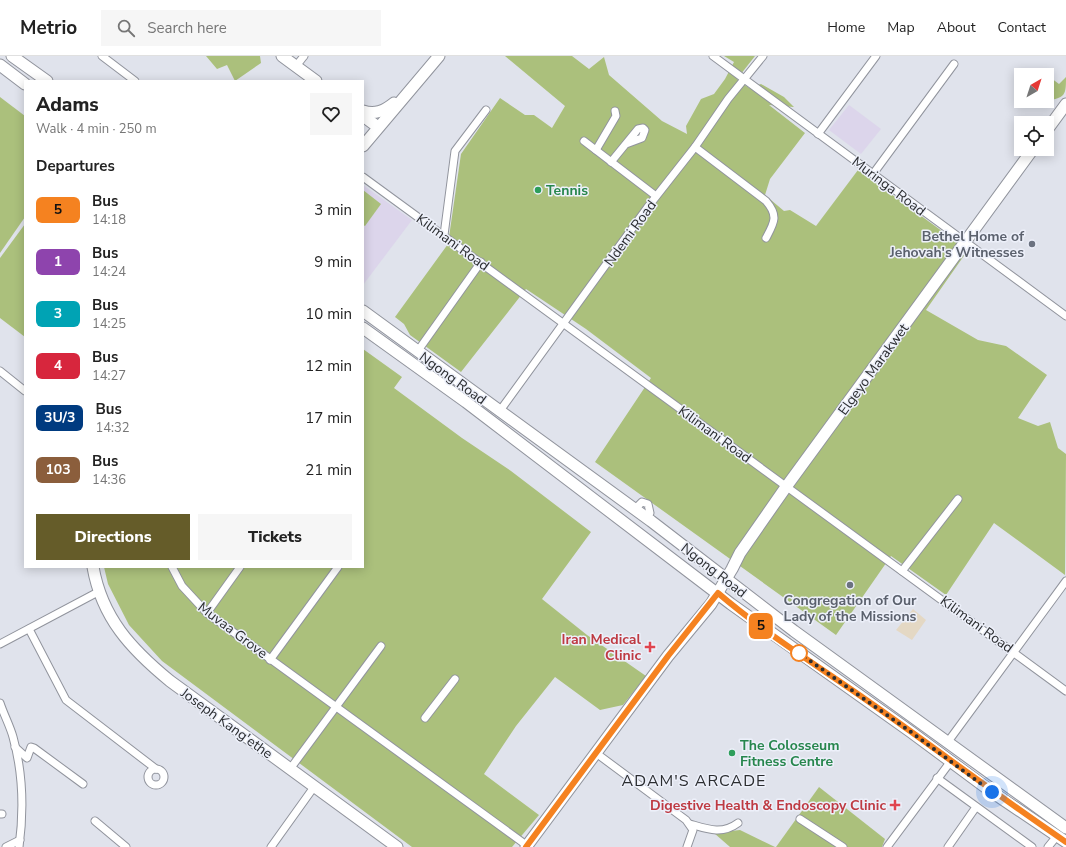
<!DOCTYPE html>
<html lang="en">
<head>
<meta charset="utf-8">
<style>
  :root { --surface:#fff; --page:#f6f6f6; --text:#222; --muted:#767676; --line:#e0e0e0; --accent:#655c29 }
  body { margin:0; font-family:"Nunito Sans",sans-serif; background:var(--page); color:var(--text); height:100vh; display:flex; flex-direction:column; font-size:15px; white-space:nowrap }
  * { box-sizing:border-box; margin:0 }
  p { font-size:13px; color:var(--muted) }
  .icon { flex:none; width:22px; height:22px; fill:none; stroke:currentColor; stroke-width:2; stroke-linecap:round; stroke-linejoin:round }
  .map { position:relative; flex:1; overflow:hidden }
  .side { position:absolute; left:24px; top:24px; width:340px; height:488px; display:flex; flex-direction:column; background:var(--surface); border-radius:0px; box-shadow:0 2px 10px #0003 }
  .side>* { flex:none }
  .badge { padding:0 8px; border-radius:6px; font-size:14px; line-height:26px }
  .needle { width:26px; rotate:39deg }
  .controls { position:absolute; left:1014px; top:12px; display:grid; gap:8px }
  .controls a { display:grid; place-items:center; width:40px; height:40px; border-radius:0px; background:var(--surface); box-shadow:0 2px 10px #0003; font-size:20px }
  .you { position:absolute; width:20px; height:20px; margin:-10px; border:3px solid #fff; border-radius:50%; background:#1a73e8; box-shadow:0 0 0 6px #1a73e833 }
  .map>.badge { position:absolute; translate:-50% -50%; box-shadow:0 0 0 2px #fff }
  h2 { padding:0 12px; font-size:15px; line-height:36px }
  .round { display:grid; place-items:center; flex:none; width:42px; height:42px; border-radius:0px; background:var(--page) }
  .overview { display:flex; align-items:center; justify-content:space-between; height:68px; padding:0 12px }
  h1 { font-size:19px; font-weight:800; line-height:30px }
  .primary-button { display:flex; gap:8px; margin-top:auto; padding:8px 12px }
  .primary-button a { flex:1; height:46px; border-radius:0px; background:var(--accent); color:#fff; font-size:16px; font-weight:800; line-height:46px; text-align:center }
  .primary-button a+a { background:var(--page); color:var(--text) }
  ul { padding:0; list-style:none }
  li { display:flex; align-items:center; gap:12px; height:52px; padding:0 12px }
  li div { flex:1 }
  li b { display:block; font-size:15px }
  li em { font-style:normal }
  li .badge { min-width:44px; font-weight:700; text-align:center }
  header { display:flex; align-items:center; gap:24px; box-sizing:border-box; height:56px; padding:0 20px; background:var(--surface); border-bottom:1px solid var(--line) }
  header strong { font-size:19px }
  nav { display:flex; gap:22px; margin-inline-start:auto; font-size:14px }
  .search { width:280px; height:36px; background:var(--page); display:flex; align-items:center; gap:10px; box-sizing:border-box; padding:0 14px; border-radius:0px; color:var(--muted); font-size:15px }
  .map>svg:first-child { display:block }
  .commercial { fill:#e4d8c4 }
  .education { fill:#dcd5eb }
  .green { fill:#abc07c }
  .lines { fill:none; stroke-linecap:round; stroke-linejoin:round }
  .street-casing { stroke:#91949d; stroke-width:9 }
  .secondary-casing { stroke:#91949d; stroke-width:13 }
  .street { stroke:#fff; stroke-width:7 }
  .secondary { stroke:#fff; stroke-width:11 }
  .line-casing { stroke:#fff; stroke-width:9 }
  .line { stroke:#f58220; stroke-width:6 }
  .walk { stroke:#2b2d30; stroke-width:4; stroke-dasharray:0 7.2 }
  .leisure-dot { fill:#2e9e5b; stroke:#edf0fa; stroke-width:1.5 }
  .worship-dot { fill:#6b7280; stroke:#edf0fa; stroke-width:1.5 }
  .health-dot { fill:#e0444e; stroke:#edf0fa; stroke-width:1.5 }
  .stop-dot { fill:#fff; stroke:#f58220; stroke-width:2 }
  .labels { text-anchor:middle; stroke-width:3; stroke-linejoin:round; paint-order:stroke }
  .street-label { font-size:14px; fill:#2b2d30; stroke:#edf0fa }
  .leisure-label { font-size:14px; font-weight:bold; fill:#27864d; stroke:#edf0fa; text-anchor:start }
  .worship-label { font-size:14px; font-weight:bold; fill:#5b616d; stroke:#edf0fa; text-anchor:end }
  .health-label { font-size:14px; font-weight:bold; fill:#be3a42; stroke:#edf0fa; text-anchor:end }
  .quarter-label { font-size:16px; letter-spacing:1px; fill:#2b2d30; stroke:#edf0fa }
</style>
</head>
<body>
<header>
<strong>Metrio</strong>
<div class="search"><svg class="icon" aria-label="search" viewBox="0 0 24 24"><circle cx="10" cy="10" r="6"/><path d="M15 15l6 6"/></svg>Search here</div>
<nav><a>Home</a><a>Map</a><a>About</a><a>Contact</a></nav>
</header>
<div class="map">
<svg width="1066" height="791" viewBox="0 0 1066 791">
  <rect width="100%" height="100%" fill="#e0e3ec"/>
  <path class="commercial" d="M913,553L926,564L912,584L896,574Z"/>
  <g class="education">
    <path d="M849,49L881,73L861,98L829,74Z"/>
    <path d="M363,129L412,164L363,229Z"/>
  </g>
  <g class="green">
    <path d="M206,0H260L261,7L235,25L227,9L217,13Z"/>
    <path d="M505,0H572L589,13L604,1L609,19L662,65L687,78L686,70L701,43L714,38L725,23L734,6L724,0H755L737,23L749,32L761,28L784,41L794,51L769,49L805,77L770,123L765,139L784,155L790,154L816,170L858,114L968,194L926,254L978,284L1006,290L1047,319L1018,362L1038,370L1050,366L1058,392L1066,398L1065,519L994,467L946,539L891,500L836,579L595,406L651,322L586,273L526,233L461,316L410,279L404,268L395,261L448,188L461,98L500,42L525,59H534L552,72L565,50Z"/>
    <path d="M1066,21C1066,40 1065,41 1047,45V22H1051L1059,28Z"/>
    <path d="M0,41L25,60V161L0,197Z"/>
    <path d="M363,134L381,148L365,170L363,169Z"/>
    <path d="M25,168V281L0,262V202Z"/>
    <path d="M363,293L402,321L394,332L462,382L511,415L591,476L542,543L587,579L646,620L623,649L600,654L555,621L516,670L484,718L539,759L512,791H412L162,605L129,569L108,528L104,511H363Z"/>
    <path d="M819,731L885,783L882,791H776Z"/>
    <path d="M740,774L775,791H730L714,777Z"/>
  </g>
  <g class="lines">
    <defs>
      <g id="street">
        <path d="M102,0L135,25"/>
        <path d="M713,0L1066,260"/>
        <path d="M296,10L304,0"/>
        <path d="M818,78L876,0"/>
        <path d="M584,85L656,140"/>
        <path d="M695,91L766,145C779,160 774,167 766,182"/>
        <path d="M596,94L616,60L615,55"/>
        <path d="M611,106L638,73L643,72L645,74L642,82L626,88"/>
        <path d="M873,118L954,8"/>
        <path d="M363,121L1066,635"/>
        <path d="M444,179L455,95L486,54"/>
        <path d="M417,296L481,206"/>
        <path d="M0,315L25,335"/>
        <path d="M499,356L647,152L695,91L728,43L763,0"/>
        <path d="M635,453L642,446L648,448L650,457L646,461"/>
        <path d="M172,511L182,530L207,557L529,791"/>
        <path d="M902,515L958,443"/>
        <path d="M207,557L240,511"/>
        <path d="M29,573L66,644L156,713"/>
        <path d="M0,588L98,536"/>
        <path d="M270,604L338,511"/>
        <path d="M0,647C4,659 10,670 13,681C23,717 24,754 19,791"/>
        <path d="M425,662L455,623"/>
        <path d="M947,687L1066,525"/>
        <path d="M15,691L27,702L31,691L34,692L83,728"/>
        <path d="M596,697L686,764L693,774L687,791"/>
        <circle cx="156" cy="721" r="8"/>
        <path d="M290,713L381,590"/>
        <path d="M937,722L1032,791"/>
        <path d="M0,758H2"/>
        <path d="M800,763L843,791"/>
        <path d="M95,765L126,791"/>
        <path d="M690,768C707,773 722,779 738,767"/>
        <path d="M6,791L20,784"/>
        <path d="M271,791L314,731"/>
        <path d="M887,791L951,705"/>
        <path d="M948,791L976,751"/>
        <path d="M1048,791L1057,780"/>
      </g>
      <g id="secondary">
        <path d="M12,0L47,25"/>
        <path d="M282,0L316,25"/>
        <path d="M0,9L25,28"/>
        <path d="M363,55C375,59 384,55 394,47"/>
        <path d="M363,60L378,71"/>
        <path d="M1047,74L1066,48"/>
        <path d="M363,90L439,0"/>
        <path d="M363,255L651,465L794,575L1066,772"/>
        <path d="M363,272L466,346L731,548L911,676L992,736L1066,786"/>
        <path d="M93,511C102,562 131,593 170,625L397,791"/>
        <path d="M526,791L668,600L711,548L732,513L740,497L786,431L1033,93"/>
      </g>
    </defs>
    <use href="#street" class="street-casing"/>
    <use href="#secondary" class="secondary-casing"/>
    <use href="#street" class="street"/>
    <use href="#secondary" class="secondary"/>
  </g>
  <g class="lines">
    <defs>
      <path id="line" d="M526,791L668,600L718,537C767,579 823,613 875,650C939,695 1001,742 1066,786"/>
    </defs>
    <use href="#line" class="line-casing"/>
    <use href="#line" class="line"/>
    <path class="walk" d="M799,597L911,676L992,736"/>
  </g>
  <g class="leisure-dot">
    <circle cx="538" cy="134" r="4"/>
    <circle cx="732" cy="697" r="4"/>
  </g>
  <g class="worship-dot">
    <circle cx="1032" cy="188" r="4"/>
    <circle cx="850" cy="529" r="4"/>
  </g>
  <g class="health-dot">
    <path d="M648 585h4v4h4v4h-4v4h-4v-4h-4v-4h4z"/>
    <path d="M893 743h4v4h4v4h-4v4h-4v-4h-4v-4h4z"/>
  </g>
  <circle class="stop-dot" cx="799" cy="597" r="8"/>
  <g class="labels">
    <g class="street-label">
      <text transform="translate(889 130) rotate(37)" y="5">Muringa Road</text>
      <text transform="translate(630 177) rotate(-54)" y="5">Ndemi Road</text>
      <text transform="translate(453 186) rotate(36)" y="5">Kilimani Road</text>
      <text transform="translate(873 313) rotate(-54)" y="5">Elgeyo Marakwet</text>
      <text transform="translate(453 322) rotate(36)" y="5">Ngong Road</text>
      <text transform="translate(715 378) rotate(36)" y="5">Kilimani Road</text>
      <text transform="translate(714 514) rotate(38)" y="5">Ngong Road</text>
      <text transform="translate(977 568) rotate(36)" y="5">Kilimani Road</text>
      <text transform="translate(233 574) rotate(37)" y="5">Muvaa Grove</text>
      <text transform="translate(227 667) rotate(36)" y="5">Joseph Kang'ethe</text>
    </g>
    <g class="leisure-label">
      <text x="546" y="139">Tennis</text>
      <text x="740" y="694">The Colosseum<tspan x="740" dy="16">Fitness Centre</tspan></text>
    </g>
    <g class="worship-label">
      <text x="1024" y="185">Bethel Home of<tspan x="1024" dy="16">Jehovah's Witnesses</tspan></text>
      <text x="850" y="549" text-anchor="middle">Congregation of Our<tspan x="850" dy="16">Lady of the Missions</tspan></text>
    </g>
    <g class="health-label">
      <text x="641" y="588">Iran Medical<tspan x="641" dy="16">Clinic</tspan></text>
      <text x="886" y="754">Digestive Health &amp; Endoscopy Clinic</text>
    </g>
    <g class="quarter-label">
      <text x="694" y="730">ADAM'S ARCADE</text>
    </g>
  </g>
</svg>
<div class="controls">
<a><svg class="needle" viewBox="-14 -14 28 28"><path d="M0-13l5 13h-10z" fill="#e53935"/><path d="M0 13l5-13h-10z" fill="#767676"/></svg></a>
<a><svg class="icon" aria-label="locate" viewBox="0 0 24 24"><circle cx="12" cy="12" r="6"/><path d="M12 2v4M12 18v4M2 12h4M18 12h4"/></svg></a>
</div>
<div class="you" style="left:992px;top:736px"></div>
<b class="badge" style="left:761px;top:570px;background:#f58220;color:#111">5</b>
<section class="side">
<div class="overview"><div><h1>Adams</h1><p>Walk · 4 min · 250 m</p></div><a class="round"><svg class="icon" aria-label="heart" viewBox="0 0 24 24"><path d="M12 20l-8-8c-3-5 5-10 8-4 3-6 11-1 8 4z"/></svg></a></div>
<h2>Departures</h2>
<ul>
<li><span class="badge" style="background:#f58220;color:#111">5</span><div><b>Bus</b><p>14:18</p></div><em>3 min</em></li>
<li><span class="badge" style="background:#8e44ad;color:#fff">1</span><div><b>Bus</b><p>14:24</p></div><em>9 min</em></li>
<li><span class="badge" style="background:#00a3b4;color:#fff">3</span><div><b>Bus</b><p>14:25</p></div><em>10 min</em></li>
<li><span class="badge" style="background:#d7263d;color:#fff">4</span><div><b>Bus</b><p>14:27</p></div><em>12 min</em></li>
<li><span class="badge" style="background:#003b80;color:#fff">3U/3</span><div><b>Bus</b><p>14:32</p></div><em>17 min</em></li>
<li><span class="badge" style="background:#8b5e3c;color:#fff">103</span><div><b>Bus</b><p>14:36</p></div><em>21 min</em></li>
</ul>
<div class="primary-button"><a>Directions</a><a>Tickets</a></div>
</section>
</div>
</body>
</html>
